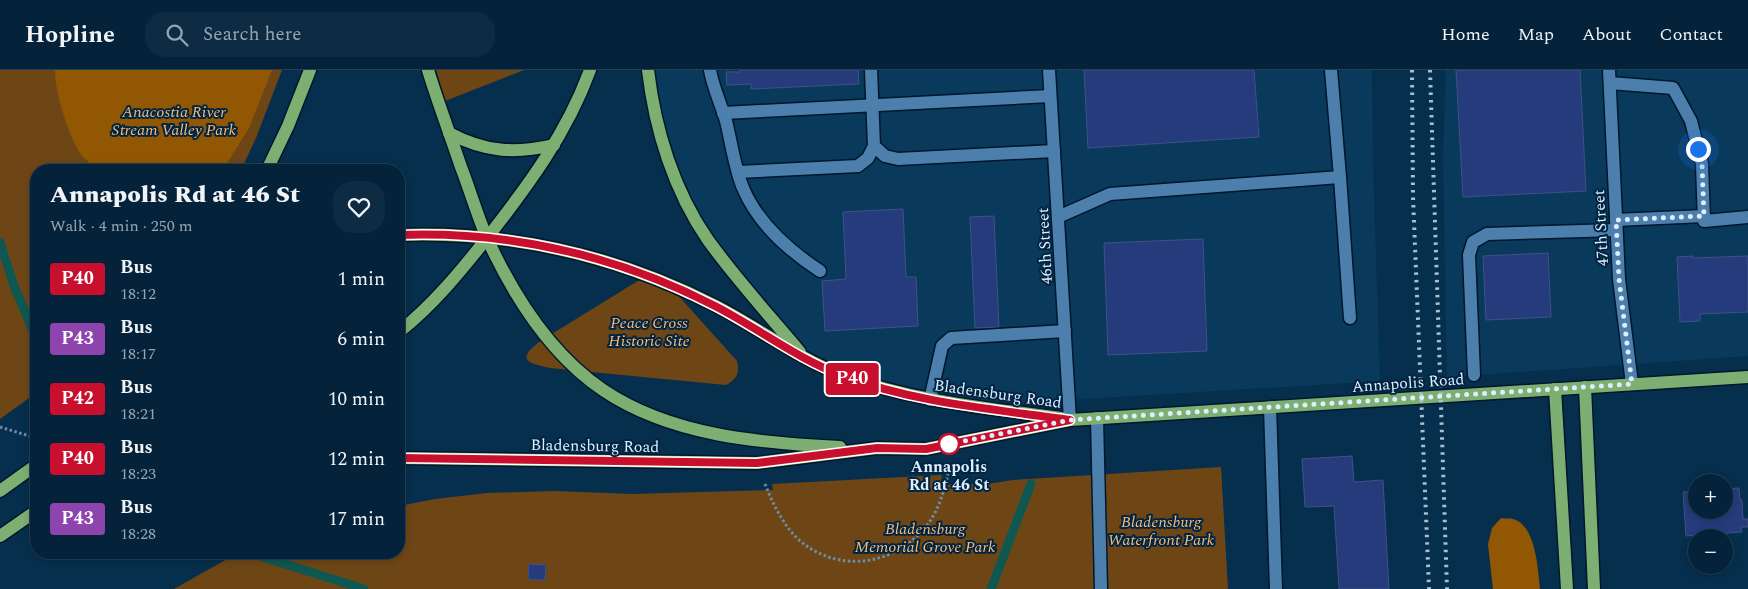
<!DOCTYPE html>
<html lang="en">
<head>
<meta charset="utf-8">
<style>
  :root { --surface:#04233a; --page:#0d2b42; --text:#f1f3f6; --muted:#97a4af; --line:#254054 }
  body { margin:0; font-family:Spectral,serif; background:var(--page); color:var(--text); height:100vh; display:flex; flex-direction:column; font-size:19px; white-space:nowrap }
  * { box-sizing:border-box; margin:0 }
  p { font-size:16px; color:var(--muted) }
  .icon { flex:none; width:28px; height:28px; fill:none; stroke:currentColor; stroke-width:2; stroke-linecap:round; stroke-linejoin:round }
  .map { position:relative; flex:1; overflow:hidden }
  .panel { position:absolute; left:30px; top:94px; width:375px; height:395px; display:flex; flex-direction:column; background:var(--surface); border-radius:20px; box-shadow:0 2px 8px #0003,0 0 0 1px var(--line) }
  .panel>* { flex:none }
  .badge { padding:0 10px; border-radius:4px; font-size:18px; line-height:32px }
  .fabs { position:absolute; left:1688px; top:404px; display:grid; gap:10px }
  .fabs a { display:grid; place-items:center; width:45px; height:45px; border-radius:50%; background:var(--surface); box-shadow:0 2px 8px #0003,0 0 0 1px var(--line); font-size:25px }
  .you { position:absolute; width:25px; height:25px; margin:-12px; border:4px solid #fff; border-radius:50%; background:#1a73e8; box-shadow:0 0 0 8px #1a73e833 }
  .map>.badge { position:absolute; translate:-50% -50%; box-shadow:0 0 0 2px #fff }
  .round { display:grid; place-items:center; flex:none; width:52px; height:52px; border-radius:20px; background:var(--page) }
  .headline { display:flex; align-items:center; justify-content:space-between; height:85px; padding:0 20px }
  h1 { font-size:24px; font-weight:800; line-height:38px }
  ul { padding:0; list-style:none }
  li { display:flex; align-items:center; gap:15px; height:60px; padding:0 20px }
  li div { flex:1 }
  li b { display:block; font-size:19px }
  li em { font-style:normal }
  li .badge { min-width:55px; font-weight:700; text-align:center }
  header { display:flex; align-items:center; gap:30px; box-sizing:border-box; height:70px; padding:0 25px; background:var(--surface); border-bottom:1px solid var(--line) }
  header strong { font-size:24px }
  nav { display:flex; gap:28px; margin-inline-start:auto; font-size:18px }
  .search { width:350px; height:45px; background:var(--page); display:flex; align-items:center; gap:12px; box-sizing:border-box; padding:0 18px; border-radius:20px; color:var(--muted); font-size:19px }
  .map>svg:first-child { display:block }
  .built { fill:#093a5c }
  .green { fill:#6e4616 }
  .forest { fill:#915702 }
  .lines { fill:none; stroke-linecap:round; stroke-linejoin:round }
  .stream { stroke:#0f5852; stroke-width:9 }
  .building { fill:#253b7c; stroke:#3e5286 }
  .lane-casing { stroke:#00172c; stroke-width:15 }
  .street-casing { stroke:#00172c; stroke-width:15 }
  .primary-casing { stroke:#00172c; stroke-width:15 }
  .path { stroke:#6e8ba2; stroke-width:3; stroke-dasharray:2.5 2.5; stroke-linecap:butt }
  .lane { stroke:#4c7fac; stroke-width:12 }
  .street { stroke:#4c7fac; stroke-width:12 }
  .primary { stroke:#7eaf72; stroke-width:12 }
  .rail { stroke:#a8bed1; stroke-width:4; stroke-dasharray:2.5 5; stroke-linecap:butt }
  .line-casing { stroke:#fff; stroke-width:11 }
  .line { stroke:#c8102e; stroke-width:8 }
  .walk { stroke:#deeefd; stroke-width:5; stroke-dasharray:0 9 }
  .stop-dot { fill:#fff; stroke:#c8102e; stroke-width:2.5 }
  .labels { text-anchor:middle; stroke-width:4; stroke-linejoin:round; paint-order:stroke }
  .park-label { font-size:16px; font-style:italic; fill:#fbba75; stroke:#002543 }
  .street-label { font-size:16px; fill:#deeefd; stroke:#002543 }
  .stop-label { font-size:16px; font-weight:bold; fill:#deeefd; stroke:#002543 }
</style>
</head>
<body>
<header>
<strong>Hopline</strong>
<div class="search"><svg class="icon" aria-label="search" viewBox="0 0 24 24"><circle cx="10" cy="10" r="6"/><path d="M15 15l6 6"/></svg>Search here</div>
<nav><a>Home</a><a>Map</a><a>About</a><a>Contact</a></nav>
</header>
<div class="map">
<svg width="1748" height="519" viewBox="0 0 1748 519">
  <rect width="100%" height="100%" fill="#062f4e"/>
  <g class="built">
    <path d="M648,0H1372L1373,95L1380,311L984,335L930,330L806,289L742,212L681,121Z"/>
    <path d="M1446,0H1748V286L1447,307L1443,86Z"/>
  </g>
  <g class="green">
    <path d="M0,0H282L256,68L241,100H36V323L0,349Z"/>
    <path d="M436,0H524L445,31Z"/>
    <path d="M641,209L667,213L737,291C740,302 737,309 726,315L550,298C524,293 517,288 542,270Z"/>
    <path d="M1221,397L1228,519H174L229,488L244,483L399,482V436L435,429L487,423L555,421L632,424L773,420L772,414L942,405L940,415L994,413L1013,410Z"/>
  </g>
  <g class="forest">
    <path d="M55,0H272L249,58L223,100H97C92,94 85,90 80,83C69,67 54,19 55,0Z"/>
    <path d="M1501,448C1505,449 1509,448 1513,449C1536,455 1538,500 1540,519H1493L1488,474L1492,458Z"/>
  </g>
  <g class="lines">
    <g class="stream">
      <path d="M0,172L14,216L36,268"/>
      <path d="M260,486L364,519"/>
      <path d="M991,519L1031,414"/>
    </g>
  </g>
  <g class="building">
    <path d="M740,0H858L859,14L751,19V14L727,15L726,2H740Z"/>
    <path d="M1084,0H1254L1259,67L1088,78Z"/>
    <path d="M1456,0H1580L1586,121L1463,127Z"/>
    <path d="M903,139L906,207H916L918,256L825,261L822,211L846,209L843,142Z"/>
    <path d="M994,146L999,257L975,258L970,147Z"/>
    <path d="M1203,169L1207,281L1108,285L1104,173Z"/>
    <path d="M1548,183L1551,247L1486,250L1483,186Z"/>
    <path d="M1693,186V188L1748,186V242L1700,244V251L1680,252L1677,187Z"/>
    <path d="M1352,386L1354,412L1383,410L1389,519H1339L1334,436L1305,437L1302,389Z"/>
    <path d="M1704,408H1717L1718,412H1704Z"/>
    <path d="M1739,418L1740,430H1742L1743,449H1748V457H1741L1742,462L1686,466L1683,422L1696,421V440H1724V419Z"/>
    <path d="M529,494L546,495L545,510L528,509Z"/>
  </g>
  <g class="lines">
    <defs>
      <g id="lane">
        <path d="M710,0C713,18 721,34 726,51C731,71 735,100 743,118C758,154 788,180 820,201"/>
        <path d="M871,0L874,76L885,86L898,89L1054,81"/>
        <path d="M1610,13L1673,18L1691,51L1702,94L1704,151L1748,147"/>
        <path d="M723,43L1050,26"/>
        <path d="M738,102L858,96L868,88L874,76"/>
        <path d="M1340,107L1350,248"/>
        <path d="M1058,147L1110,124L1340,107L1331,0"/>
        <path d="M1616,150L1704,146"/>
        <path d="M1474,305L1469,185L1473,172L1487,164L1616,160"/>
        <path d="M930,330L942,276L951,268L1065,261"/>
        <path d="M1270,337L1276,519"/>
        <path d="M1097,348L1101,519"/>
      </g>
      <g id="street">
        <path d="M1049,0L1070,350"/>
        <path d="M1609,0L1619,209L1632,314"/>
      </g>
      <g id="primary">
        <path d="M428,0C438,33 450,64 461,97C470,120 477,145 487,168C513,225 550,284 603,320C671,366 760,373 840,377"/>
        <path d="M648,0C655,60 674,121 708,170C736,209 769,245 800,282"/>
        <path d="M449,63C485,82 514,84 554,75"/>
        <path d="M267,100L288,56L310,0"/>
        <path d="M399,165C511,161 616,185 716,236C759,258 797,288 842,305C912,331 987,338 1061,348"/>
        <path d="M399,262C433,235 460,202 487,168C528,116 567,63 590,0"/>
        <path d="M1585,317L1594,519"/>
        <path d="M1555,319L1567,519"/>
        <path d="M399,388L757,393L877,378L926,379L1070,350L1748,307"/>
        <path d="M0,421L36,395"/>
        <path d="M0,466L36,441"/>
      </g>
    </defs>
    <use href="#lane" class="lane-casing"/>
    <use href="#street" class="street-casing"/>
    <use href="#primary" class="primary-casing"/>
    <g class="path">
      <path d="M0,357L36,368"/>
      <path d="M765,414C773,434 783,455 799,470C839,505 897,495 928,454C939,439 944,421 948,404"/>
    </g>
    <use href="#lane" class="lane"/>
    <use href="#street" class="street"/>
    <use href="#primary" class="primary"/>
    <g class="rail">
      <path d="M1412,0L1413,127L1429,519"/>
      <path d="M1430,0L1447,519"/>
    </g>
  </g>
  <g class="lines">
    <defs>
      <path id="line" d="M399,165C511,161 616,185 715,236C758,258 796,288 841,305C914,333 994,339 1070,350L926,379L877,378L757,393L399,388"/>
    </defs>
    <use href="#line" class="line-casing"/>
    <use href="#line" class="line"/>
    <path class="walk" d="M949,374L944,375L1070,350L1632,314L1619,209L1616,150L1704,146L1702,94L1698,79"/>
  </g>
  <circle class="stop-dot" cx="949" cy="374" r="10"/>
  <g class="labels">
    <g class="park-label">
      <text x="174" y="47">Anacostia River<tspan x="174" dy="18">Stream Valley Park</tspan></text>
      <text x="649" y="258">Peace Cross<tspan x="649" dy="18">Historic Site</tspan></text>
      <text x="1161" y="457">Bladensburg<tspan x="1161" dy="18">Waterfront Park</tspan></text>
      <text x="925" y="464">Bladensburg<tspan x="925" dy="18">Memorial Grove Park</tspan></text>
    </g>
    <g class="street-label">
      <text transform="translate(1600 158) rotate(-93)" y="6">47th Street</text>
      <text transform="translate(1044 176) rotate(-93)" y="6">46th Street</text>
      <text transform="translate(1408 312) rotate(-4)" y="6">Annapolis Road</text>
      <text transform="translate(998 323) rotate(8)" y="6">Bladensburg Road</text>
      <text transform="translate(595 375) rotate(1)" y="6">Bladensburg Road</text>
    </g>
    <g class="stop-label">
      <text x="949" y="402">Annapolis<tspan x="949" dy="18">Rd at 46 St</tspan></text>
    </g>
  </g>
</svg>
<div class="fabs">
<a>+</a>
<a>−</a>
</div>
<div class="you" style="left:1698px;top:79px"></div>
<b class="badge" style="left:852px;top:309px;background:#c8102e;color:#fff">P40</b>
<section class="panel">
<div class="headline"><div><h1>Annapolis Rd at 46 St</h1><p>Walk · 4 min · 250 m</p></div><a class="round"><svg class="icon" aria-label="heart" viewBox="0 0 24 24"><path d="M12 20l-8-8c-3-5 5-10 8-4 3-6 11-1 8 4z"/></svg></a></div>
<ul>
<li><span class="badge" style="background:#c8102e;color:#fff">P40</span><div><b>Bus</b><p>18:12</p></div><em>1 min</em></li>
<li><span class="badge" style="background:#8e44ad;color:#fff">P43</span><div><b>Bus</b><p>18:17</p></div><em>6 min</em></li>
<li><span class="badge" style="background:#c8102e;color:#fff">P42</span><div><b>Bus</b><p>18:21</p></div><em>10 min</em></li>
<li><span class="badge" style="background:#c8102e;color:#fff">P40</span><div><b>Bus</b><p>18:23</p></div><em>12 min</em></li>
<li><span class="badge" style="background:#8e44ad;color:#fff">P43</span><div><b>Bus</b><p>18:28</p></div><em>17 min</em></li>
</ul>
</section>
</div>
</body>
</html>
